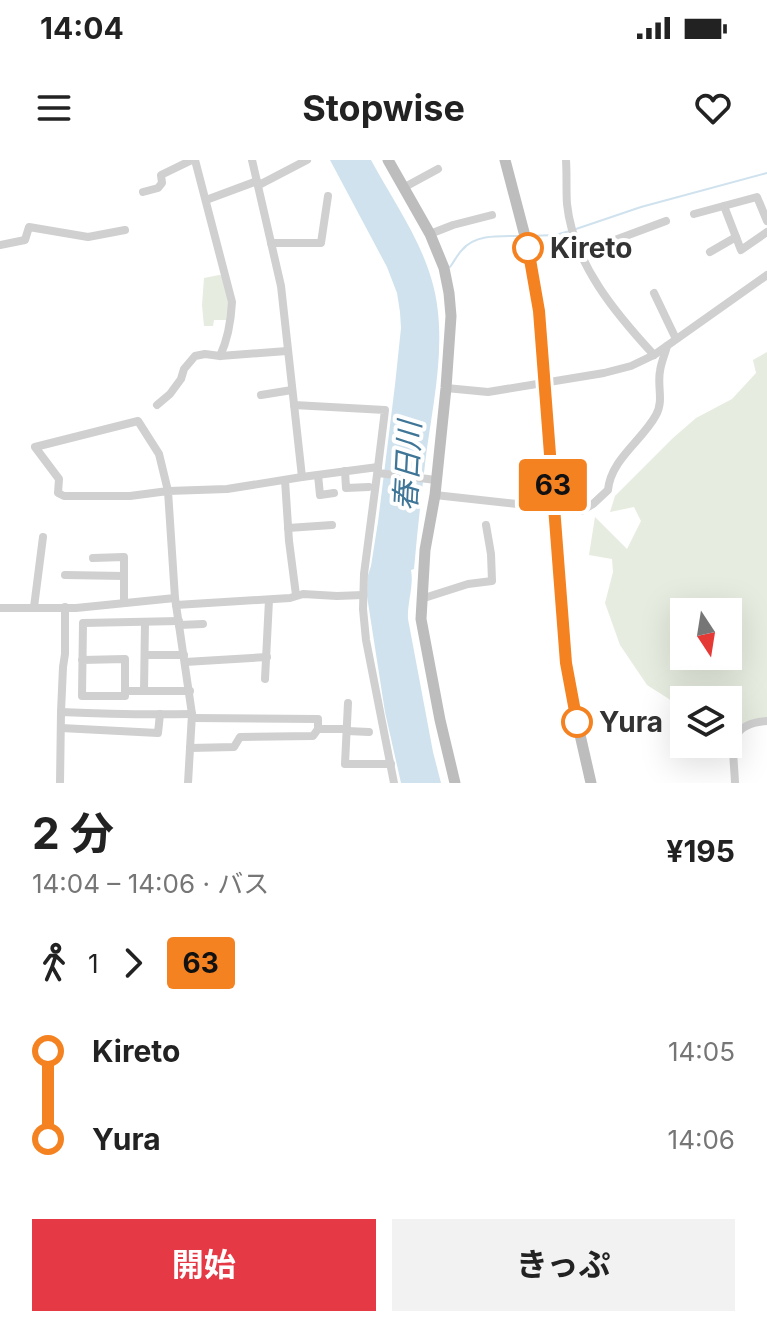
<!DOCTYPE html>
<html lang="ja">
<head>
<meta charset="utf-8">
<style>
  :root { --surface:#fff; --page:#f2f2f2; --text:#222; --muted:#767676; --accent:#e63946 }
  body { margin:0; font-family:Inter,"Noto Sans JP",sans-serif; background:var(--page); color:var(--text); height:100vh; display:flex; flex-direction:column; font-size:30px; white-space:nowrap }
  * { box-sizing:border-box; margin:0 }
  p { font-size:26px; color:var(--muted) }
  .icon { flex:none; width:44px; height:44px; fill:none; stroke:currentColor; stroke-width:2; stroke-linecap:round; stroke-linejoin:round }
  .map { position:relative; height:623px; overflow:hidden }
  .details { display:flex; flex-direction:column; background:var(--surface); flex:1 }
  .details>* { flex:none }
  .badge { padding:0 16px; border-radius:6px; font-size:28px; line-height:52px }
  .needle { width:52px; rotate:168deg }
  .tools { position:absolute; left:670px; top:438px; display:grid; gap:16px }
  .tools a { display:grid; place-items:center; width:72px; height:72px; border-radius:0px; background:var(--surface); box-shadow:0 8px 32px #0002; font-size:40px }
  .map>.badge { position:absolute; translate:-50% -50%; box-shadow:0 0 0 4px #fff }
  .legs { display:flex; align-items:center; gap:12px; height:88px; padding:0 32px; font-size:26px }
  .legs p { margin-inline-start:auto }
  .summary { display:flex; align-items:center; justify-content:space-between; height:136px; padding:0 32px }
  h1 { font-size:44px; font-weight:700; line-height:60px }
  .button { display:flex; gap:16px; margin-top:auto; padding:16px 32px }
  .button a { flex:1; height:92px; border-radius:0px; background:var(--accent); color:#fff; font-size:32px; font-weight:700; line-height:92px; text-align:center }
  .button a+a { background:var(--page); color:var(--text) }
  ul { padding:0 32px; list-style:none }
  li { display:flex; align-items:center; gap:28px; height:88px; font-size:30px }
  li i { display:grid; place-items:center; width:12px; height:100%; margin:0 10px; background:currentColor }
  li i::after { content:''; width:20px; height:20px; margin:-10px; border:6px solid; border-radius:50%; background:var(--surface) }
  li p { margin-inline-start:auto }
  li:first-child i { background:linear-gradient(#0000 50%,currentColor 0) }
  li:last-child i { background:linear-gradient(currentColor 50%,#0000 0) }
  .status { display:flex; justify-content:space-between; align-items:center; height:56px; padding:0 40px; background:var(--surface); direction:ltr }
  .status svg { height:22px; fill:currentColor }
  header { display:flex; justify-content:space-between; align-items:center; height:104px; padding:0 32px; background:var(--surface); font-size:36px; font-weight:700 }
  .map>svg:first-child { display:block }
  .green { fill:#e6ecdf; fill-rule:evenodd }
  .water { fill:#cfe2ee }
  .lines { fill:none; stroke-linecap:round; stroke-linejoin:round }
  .stream { stroke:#cfe2ee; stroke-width:2 }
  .street { stroke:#d0d0d0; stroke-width:8 }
  .secondary { stroke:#bdbdbd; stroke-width:11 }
  .line-1-casing { stroke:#fff; stroke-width:18 }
  .line-1 { stroke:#f58220; stroke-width:12 }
  .stop-1-dot { fill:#fff; stroke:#f58220; stroke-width:4 }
  .labels { text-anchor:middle; stroke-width:8; stroke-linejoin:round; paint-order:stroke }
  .stop-label { font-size:28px; font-weight:bold; fill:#333; stroke:#fff; text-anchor:start }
  .water-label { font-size:30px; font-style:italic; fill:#3f7597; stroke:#fff }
</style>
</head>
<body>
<div class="status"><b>14:04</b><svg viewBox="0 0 49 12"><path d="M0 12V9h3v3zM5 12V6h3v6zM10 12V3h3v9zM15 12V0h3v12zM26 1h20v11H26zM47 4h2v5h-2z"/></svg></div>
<header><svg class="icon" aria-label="menu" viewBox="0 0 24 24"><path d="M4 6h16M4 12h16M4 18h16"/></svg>Stopwise<svg class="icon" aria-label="heart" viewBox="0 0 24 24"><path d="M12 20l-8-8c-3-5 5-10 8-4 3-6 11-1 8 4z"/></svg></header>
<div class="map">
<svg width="767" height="623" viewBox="0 0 767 623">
  <rect width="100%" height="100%" fill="#fff"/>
  <g class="green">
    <path d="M219,115L224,116L230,141L227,160H214L213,166H204L202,145L204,118Z"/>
    <path d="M767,192V563L753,560L735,566L730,576L728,574V540H684V555L669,539L647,525L620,485L605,443L613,412L612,399L589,395L595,357L627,389L641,361L634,347L610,352L615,336L673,278L696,258L732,239L756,213L753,200ZM684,452H728V496H684Z"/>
  </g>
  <path class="water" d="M330,0H371C392,39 420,78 432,121C449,180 432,245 425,304C421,339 417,374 414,409L411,410C414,426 407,443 408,459L433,592L441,623H401L385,552L367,436L368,415L371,406L378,362L395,225L401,168L400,152L397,133L387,107Z"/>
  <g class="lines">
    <g class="stream">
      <path d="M576,69L641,47L767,13"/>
      <path d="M529,76L555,75L570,71"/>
      <path d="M450,107C454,102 457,95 462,90C475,74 500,76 519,76"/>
    </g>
    <g class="street">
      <path d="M195,0L232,142C231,161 228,179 220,196"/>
      <path d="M252,0L281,126L302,317"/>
      <path d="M566,0C567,15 566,30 567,44C573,103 616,154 654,195"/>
      <path d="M259,25L307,0"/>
      <path d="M403,28L438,9"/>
      <path d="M143,32L158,28L162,23L161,15L192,0"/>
      <path d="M206,40L257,21"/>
      <path d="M724,46L741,90L767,72"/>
      <path d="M694,54L757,37L767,61"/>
      <path d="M430,74L453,65L492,55"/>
      <path d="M271,83H321L328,36"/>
      <path d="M0,85L25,80L29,67L88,77L125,70"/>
      <path d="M710,92L736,77"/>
      <path d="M580,93L666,61"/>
      <path d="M654,133L676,179"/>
      <path d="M446,228L488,232L604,213L631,206L654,195L767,115"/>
      <path d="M261,235L292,230"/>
      <path d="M157,245L170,234L181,219L184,209L195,196L205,194L220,196L287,191"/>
      <path d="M294,245L385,250L378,307"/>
      <path d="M345,311L346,328L369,327"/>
      <path d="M378,313L436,320"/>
      <path d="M318,315L320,335L334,333"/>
      <path d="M285,320L289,381L296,435"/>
      <path d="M435,335L581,351L593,344L608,330C611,299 642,281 656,255C664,241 657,226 660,211C661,203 665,194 667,186"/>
      <path d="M288,368L332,365"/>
      <path d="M93,398L124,397V443"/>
      <path d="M65,415L124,416"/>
      <path d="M421,439L468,424L492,421L491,394L486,365"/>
      <path d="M176,445L290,438L303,434L337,436L363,435"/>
      <path d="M34,447L43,377"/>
      <path d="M0,448H76L175,438"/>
      <path d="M179,465L203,464"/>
      <path d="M145,495H184"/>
      <path d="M82,500L125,499V536H82L83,463L179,461"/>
      <path d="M185,502L267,497"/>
      <path d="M265,519L269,440"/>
      <path d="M125,531H144L145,462"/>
      <path d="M144,531H190"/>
      <path d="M348,543L345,604H391"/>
      <path d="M61,552L63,507L65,494V447"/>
      <path d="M192,558L318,559V569"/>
      <path d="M61,568L158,573L160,554"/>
      <path d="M347,571L369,572"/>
      <path d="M190,588L234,587L240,577L313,576L318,569H347"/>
      <path d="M60,623L61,552C105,554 148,555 192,554"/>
      <path d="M188,623L192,554L175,438L168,331L159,294L138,261L35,287L59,319L58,333L64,336H130L168,331L227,329L302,317L378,307L364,414L363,449L366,480L394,623"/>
      <path d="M735,623C734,590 724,564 767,561"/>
    </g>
    <g class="secondary">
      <path d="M388,0L430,74L444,108L449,133L451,156L446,228L435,335L425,390L421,459L440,560L455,623"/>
      <path d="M505,0L526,80L535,126L555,349L568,522L591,623"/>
    </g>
  </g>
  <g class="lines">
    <defs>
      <path id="line-1" d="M528,88L539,151L566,503L577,562"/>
    </defs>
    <use href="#line-1" class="line-1-casing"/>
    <use href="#line-1" class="line-1"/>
  </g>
  <g class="stop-1-dot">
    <circle cx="528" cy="88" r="14"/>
    <circle cx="577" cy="562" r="14"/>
  </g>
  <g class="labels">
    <g class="stop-label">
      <text x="550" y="98">Kireto</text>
      <text x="599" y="572">Yura</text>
    </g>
    <g class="water-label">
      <text transform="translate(408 306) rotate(-87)" y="10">春日川</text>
    </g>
  </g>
</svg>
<div class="tools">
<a><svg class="needle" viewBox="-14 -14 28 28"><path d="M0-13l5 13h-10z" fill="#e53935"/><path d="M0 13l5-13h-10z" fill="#767676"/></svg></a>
<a><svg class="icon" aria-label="layers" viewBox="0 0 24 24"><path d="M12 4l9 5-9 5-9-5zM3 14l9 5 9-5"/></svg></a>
</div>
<b class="badge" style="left:553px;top:325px;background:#f58220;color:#111">63</b>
</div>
<section class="details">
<div class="summary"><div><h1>2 分</h1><p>14:04 – 14:06 · バス</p></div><b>¥195</b></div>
<div class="legs"><svg class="icon" aria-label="walk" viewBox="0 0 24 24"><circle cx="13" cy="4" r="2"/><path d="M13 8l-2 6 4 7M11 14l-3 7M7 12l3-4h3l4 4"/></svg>1<svg class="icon" aria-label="forward" viewBox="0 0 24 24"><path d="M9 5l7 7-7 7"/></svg><b class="badge" style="background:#f58220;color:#111">63</b></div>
<ul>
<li><i style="color:#f58220"></i><b>Kireto</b><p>14:05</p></li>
<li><i style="color:#f58220"></i><b>Yura</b><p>14:06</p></li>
</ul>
<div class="button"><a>開始</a><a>きっぷ</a></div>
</section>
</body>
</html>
